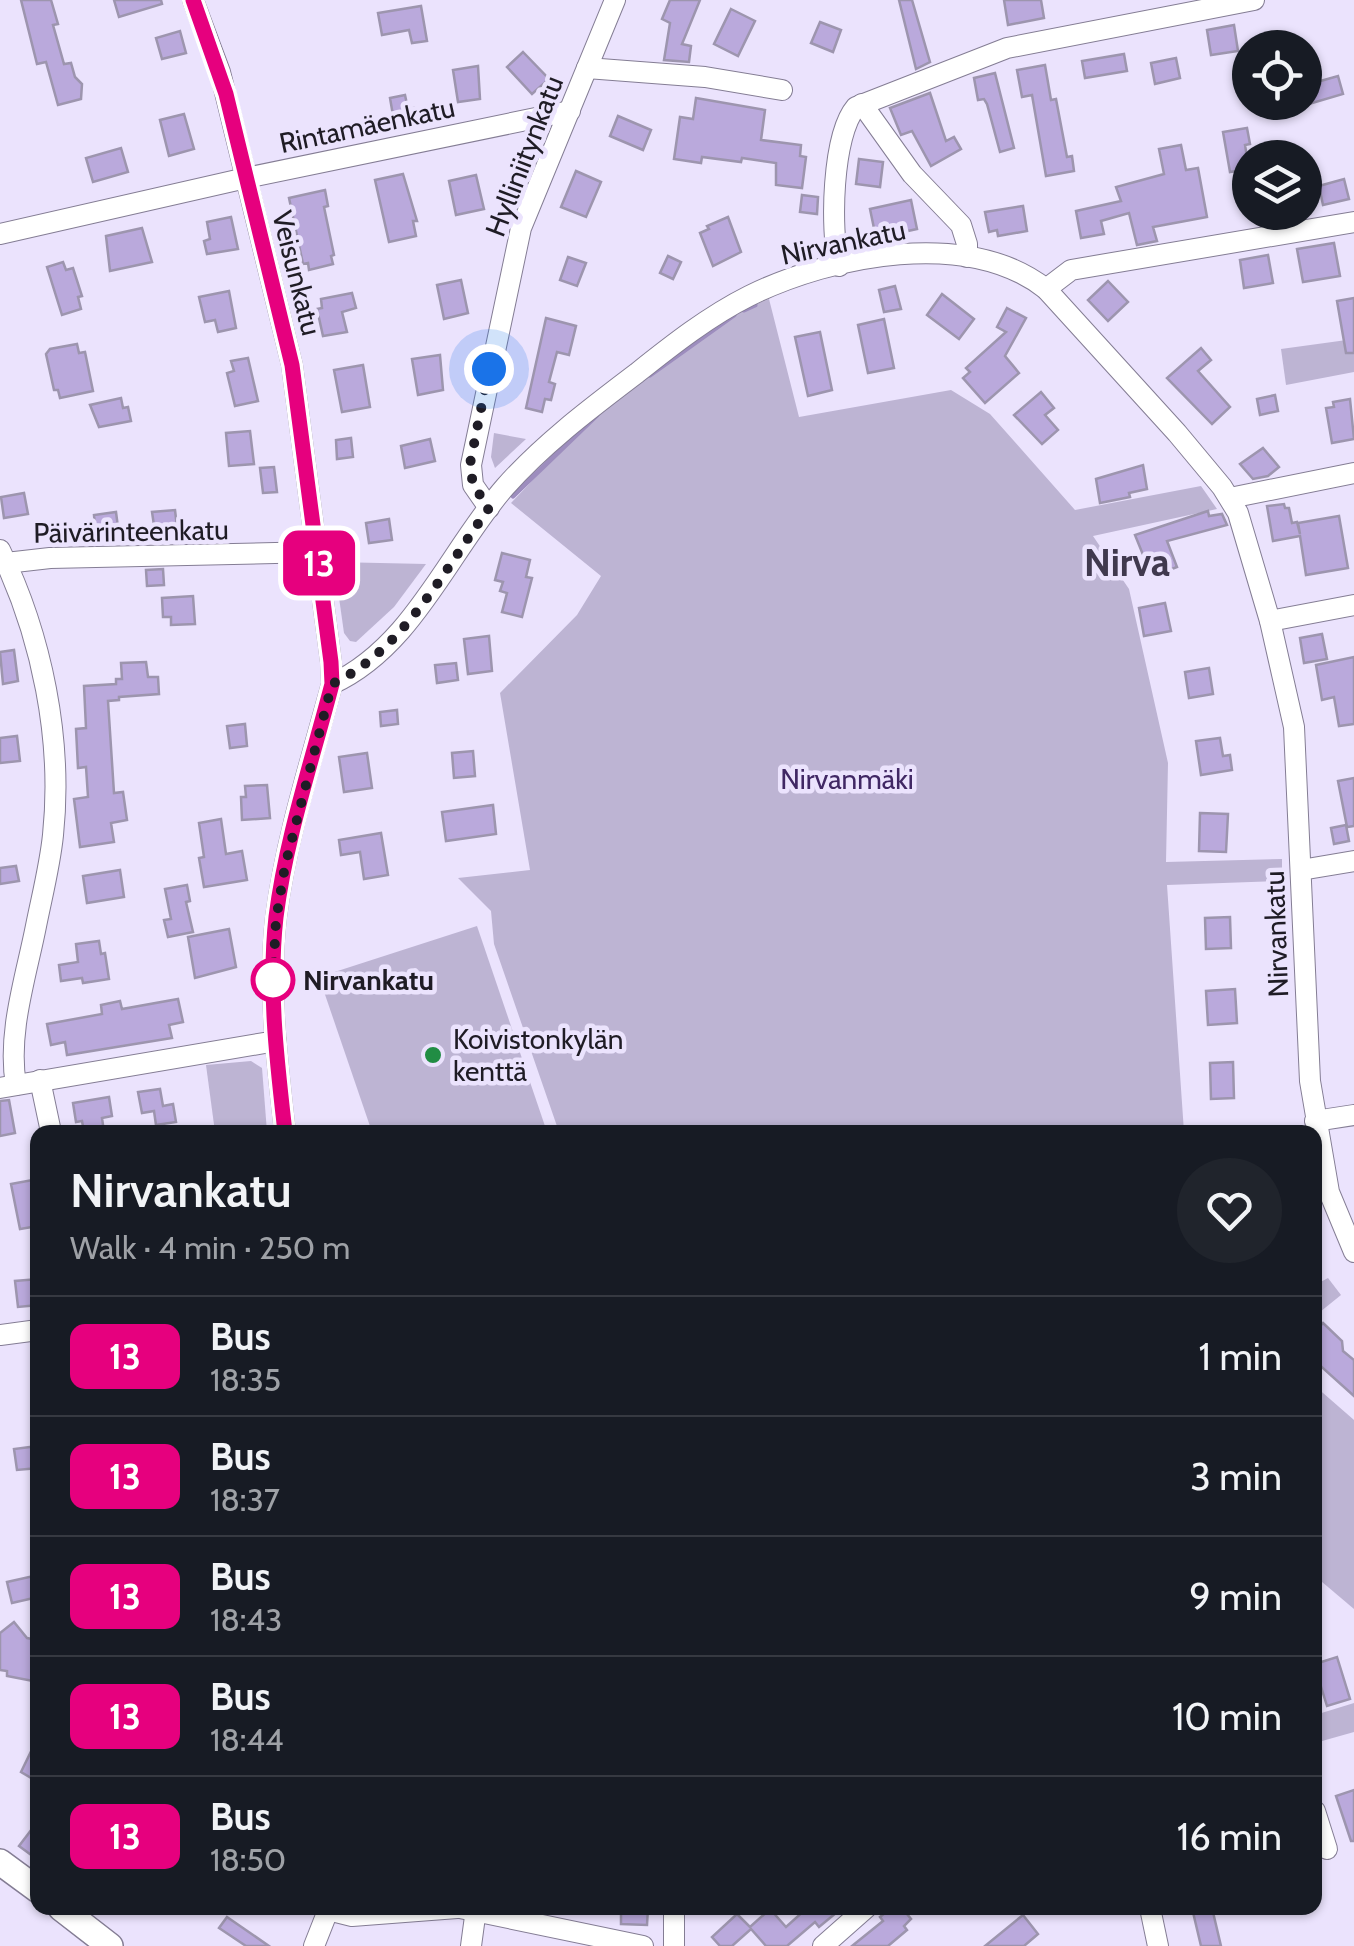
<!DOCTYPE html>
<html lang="en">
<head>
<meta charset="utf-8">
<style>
  :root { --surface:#171b24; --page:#20242c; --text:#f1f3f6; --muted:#9ea1a6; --line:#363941 }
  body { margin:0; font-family:Cabin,sans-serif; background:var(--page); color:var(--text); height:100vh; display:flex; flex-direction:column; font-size:38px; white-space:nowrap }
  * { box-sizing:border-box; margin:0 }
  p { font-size:32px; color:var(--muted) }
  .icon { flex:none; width:55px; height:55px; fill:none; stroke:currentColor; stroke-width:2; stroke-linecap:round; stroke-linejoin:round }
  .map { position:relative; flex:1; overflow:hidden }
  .drawer { position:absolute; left:30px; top:1125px; width:1292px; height:790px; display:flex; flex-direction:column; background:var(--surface); border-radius:20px; box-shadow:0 2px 8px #0004 }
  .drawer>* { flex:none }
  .badge { padding:0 20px; border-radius:15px; font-size:35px; line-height:65px }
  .fabs { position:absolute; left:1232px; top:30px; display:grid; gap:20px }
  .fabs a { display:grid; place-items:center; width:90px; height:90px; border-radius:50%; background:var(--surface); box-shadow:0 2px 8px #0004; font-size:50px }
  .you { position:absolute; width:50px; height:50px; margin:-25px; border:8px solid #fff; border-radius:50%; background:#1a73e8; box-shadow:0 0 0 15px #1a73e833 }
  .map>.badge { position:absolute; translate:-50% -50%; box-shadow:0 0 0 5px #fff }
  .round { display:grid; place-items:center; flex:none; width:105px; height:105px; border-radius:52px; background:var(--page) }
  .summary { display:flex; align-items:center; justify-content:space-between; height:170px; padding:0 40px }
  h1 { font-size:48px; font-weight:600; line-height:75px }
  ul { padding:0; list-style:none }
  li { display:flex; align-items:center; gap:30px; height:120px; padding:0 40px; border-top:2px solid var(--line) }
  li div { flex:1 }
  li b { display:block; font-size:38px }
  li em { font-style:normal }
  li .badge { min-width:110px; font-weight:700; text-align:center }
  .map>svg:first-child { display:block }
  .green { fill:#bdb4d3 }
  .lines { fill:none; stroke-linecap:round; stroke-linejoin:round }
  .stream { stroke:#9d8dbe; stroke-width:5 }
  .building { fill:#baa9dc; stroke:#9d95ae; stroke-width:2.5 }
  .minor-casing { stroke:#847d94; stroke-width:22 }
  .major-casing { stroke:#847d94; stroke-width:28 }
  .minor { stroke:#fff; stroke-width:20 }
  .major { stroke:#fff; stroke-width:25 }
  .line-casing { stroke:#fff; stroke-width:22 }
  .line { stroke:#e6007e; stroke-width:15 }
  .walk { stroke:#1f1c25; stroke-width:10; stroke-dasharray:0 18 }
  .stop-dot { fill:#fff; stroke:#e6007e; stroke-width:5 }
  .poi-dot { fill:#218d44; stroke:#ebe3fd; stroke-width:4 }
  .labels { text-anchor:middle; stroke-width:9; stroke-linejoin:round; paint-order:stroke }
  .street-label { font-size:28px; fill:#1f1c25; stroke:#ebe3fd }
  .park-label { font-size:28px; fill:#402764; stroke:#ebe3fd }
  .stop-label { font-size:28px; font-weight:bold; fill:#1f1c25; stroke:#ebe3fd; text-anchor:start }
  .poi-label { font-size:28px; fill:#1f1c25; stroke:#ebe3fd; text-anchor:start }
  .district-label { font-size:38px; font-weight:bold; fill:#40394e; stroke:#ebe3fd }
</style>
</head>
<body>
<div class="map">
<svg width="1354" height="1946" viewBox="0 0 1354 1946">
  <rect width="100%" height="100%" fill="#ebe3fd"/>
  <g class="green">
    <path d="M769,299L799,417L951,390L990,414L1075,510L1201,486L1217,509L1093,536L1129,589L1168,763L1166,862L1282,859V881L1167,885L1184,1132H559L494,944L491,911L458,878L530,870L500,693L577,615L601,576L511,503L595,415L726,317Z"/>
    <path d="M1354,339V372L1286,385L1281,349Z"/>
    <path d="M494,433L526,439L495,468L491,457Z"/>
    <path d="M334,562L426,564L394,607L356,642L350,641L344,633Z"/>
    <path d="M477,926L547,1132H372L319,977Z"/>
    <path d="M251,1061L262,1068L267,1132H215L206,1065Z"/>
    <path d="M1328,1278L1341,1295L1315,1316V1285Z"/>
    <path d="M1315,1386L1354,1420V1609L1315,1576Z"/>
    <path d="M1354,1703V1732L1315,1743V1715Z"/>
  </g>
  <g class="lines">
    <g class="stream">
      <path d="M744,310L755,305"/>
      <path d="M650,375L734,315"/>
      <path d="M513,496L597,415"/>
    </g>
  </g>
  <g class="building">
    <path d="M21,0H51L58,24L53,25L64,64L71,63L75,77L82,84L81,99L58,105L46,62L37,64Z"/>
    <path d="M114,0H161L162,4L119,17Z"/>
    <path d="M670,0H700L682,44L691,46L689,62L664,60L670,23L662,19Z"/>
    <path d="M899,0H912L930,62L916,69Z"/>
    <path d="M1004,0H1041L1044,18L1008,25Z"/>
    <path d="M421,6L427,41L412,43L409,30L382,35L378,13Z"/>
    <path d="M731,9L755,21L738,56L714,44Z"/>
    <path d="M820,22L841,30L833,52L811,43Z"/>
    <path d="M1234,25L1238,51L1211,55L1207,30Z"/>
    <path d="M180,31L186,53L162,59L156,38Z"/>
    <path d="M523,52L549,79L532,94L507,67Z"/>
    <path d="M1124,54L1127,71L1085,78L1082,61Z"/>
    <path d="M1176,58L1180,78L1155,84L1151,63Z"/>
    <path d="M1045,65L1051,100L1056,99L1067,157L1072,156L1074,171L1046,176L1032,95L1022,97L1017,70Z"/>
    <path d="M478,66L480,99L458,102L453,70Z"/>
    <path d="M995,73L1014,148L1000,152L987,104L984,99L978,100L974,78Z"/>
    <path d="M1338,76L1343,94L1309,104L1305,90L1318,87L1317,82Z"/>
    <path d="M930,93L946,141L954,137L961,149L931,166L912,131L901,135L890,108Z"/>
    <path d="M405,95L408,109L414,108L416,123L395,127L390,98Z"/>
    <path d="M696,98L765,110L761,140L801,145L800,156L806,157L802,188L776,185V163L742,158L741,162L702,157L701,163L674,159L680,117L693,119Z"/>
    <path d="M184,114L194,149L169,156L160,120Z"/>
    <path d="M618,116L651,130L643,150L610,136Z"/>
    <path d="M1247,128L1250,144L1245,145L1249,169L1230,172L1223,132Z"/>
    <path d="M1181,145L1186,170L1198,168L1207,217L1153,227L1157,241L1137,245L1129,213L1101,221L1104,234L1081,238L1076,211L1121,201L1116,187L1164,174L1159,149Z"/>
    <path d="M121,148L128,172L93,182L86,158Z"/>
    <path d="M859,159L883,162L880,187L856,184Z"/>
    <path d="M576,171L601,182L586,217L561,207Z"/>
    <path d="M403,174L417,221H413L416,236L389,242L375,180Z"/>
    <path d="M476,175L484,209L456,215L449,181Z"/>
    <path d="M1344,179L1349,199L1323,205L1319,186Z"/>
    <path d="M325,190L328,206L324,207L334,255L331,256L333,264L309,270L308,263L303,264L289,198Z"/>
    <path d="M802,195L818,197L817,214L800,212Z"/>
    <path d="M911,200L917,229L876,238L870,209Z"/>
    <path d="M1023,206L1027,231L998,236L997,230L989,232L985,212Z"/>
    <path d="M231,217L238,249L207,254L204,241L210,239L207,222Z"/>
    <path d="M728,217L741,252L713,266L700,233L709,229L707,226Z"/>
    <path d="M142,228L152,262L110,271L106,236Z"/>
    <path d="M1334,243L1340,276L1303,282L1297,249Z"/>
    <path d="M1268,255L1273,283L1244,288L1240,260Z"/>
    <path d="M668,256L681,262L673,279L660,273Z"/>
    <path d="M568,257L586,263L577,286L560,280Z"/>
    <path d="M63,262L66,270L73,268L82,296L78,297L81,309L62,315L47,267Z"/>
    <path d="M461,280L468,313L444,319L437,285Z"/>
    <path d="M1108,281L1128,302L1108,321L1088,300Z"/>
    <path d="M895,286L901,309L884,312L879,290Z"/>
    <path d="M229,291L236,328L218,332L215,320L205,322L199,297Z"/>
    <path d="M352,293L356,308L342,312L347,332L323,336L317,309L322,308L321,299Z"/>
    <path d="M942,294L974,319L959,339L927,315Z"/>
    <path d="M1354,298V353H1346L1337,301Z"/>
    <path d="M1007,308L1026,318L1005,356L1019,373L985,403L963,378L970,372L966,368L1006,332L997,327Z"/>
    <path d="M546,318L576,326L569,355L557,352L549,382L555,384L551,400L545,399L542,412L526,408Z"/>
    <path d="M884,319L894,368L868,373L858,325Z"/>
    <path d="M820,332L832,390L808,396L795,337Z"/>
    <path d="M77,344L79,353L85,352L93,391L60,398L58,390H54L46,354L50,349Z"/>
    <path d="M1201,348L1211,360L1198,371L1230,407L1212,424L1167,378Z"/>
    <path d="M440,355L443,390L418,395L412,359Z"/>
    <path d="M248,358L258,401L235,406L227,373L234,371L231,361Z"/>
    <path d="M363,365L370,407L342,412L334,370Z"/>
    <path d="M1041,392L1054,408L1045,415L1058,430L1042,444L1014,415Z"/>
    <path d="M1275,395L1278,411L1260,415L1257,399Z"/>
    <path d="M121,398L123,408L128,407L131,421L99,427L90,405Z"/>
    <path d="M1350,399L1354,439L1332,443L1326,408L1334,407L1333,402Z"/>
    <path d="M250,431L254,464L229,466L226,433Z"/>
    <path d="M351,438L353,457L337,459L336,440Z"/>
    <path d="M430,439L435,461L405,468L401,446Z"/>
    <path d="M1263,448L1279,467L1268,476L1253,479L1240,464Z"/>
    <path d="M1143,465L1147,489L1129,493L1130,497L1100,503L1096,479Z"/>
    <path d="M274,467L277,492L263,493L260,468Z"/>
    <path d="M24,493L28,514L4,518L1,497Z"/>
    <path d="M1284,504L1285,508H1289L1292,523L1297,522L1300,534L1298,523L1339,516L1348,568L1306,575L1300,536L1273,541L1267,506Z"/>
    <path d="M175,510L177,527L156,539L152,512Z"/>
    <path d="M1208,511L1209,516L1222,514L1227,525L1167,541L1177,567L1152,577L1135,535Z"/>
    <path d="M116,512L119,535L96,537L94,515Z"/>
    <path d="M389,519L392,540L369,543L366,523Z"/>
    <path d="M502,553L530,560L526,577L532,578L522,617L502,612L507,593L500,591L503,582L495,580Z"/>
    <path d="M163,569L164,585L147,586L146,570Z"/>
    <path d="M193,596L195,624L171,625V617H163L162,598Z"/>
    <path d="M1165,603L1171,631L1144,636L1139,608Z"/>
    <path d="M1322,634L1327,659L1304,663L1300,638Z"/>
    <path d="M489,636L492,671L468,674L464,639Z"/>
    <path d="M14,650L18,681L3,684L0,652Z"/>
    <path d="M1354,657V724L1339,726L1334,697L1322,700L1316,665Z"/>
    <path d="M146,662L148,677H158L159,694L119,697V700L108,701L114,793L123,792L127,820L111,823L114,842L80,847L74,799L88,797L86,767L78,768L76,729L86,728L84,686L116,684V679H122L121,663Z"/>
    <path d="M456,663L458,680L437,683L435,665Z"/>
    <path d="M1209,668L1213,694L1189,698L1185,672Z"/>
    <path d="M397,710L398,724L381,726L380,712Z"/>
    <path d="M245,724L247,746L230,748L227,726Z"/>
    <path d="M17,736L20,761L0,763V738Z"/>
    <path d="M1220,738L1223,756L1230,755L1232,770L1201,775L1196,741Z"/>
    <path d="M473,751L475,776L454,778L452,753Z"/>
    <path d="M367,753L372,788L344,792L339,757Z"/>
    <path d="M1354,778V826L1347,827L1338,781Z"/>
    <path d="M267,785L270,818L242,820L241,797H246L245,786Z"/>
    <path d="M493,805L496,834L446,841L442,812Z"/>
    <path d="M1200,813L1228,814L1226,852L1199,851Z"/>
    <path d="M221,819L226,854L242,851L247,880L204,887L199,858L204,857L199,823Z"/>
    <path d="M1346,825L1349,841L1334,844L1331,828Z"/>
    <path d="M381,833L388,875L364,879L360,852L341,855L339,840Z"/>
    <path d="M16,866L19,881L0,884V868Z"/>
    <path d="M120,870L124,897L87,903L83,876Z"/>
    <path d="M187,885L190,901L186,902L193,932L168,937L164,920L171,919L165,889Z"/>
    <path d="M1230,917L1231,948L1206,949L1205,918Z"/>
    <path d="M229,929L236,967L195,978L188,937Z"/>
    <path d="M99,941L101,954L105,953L109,979L83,983L82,978L61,981L59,965L78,962L76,944Z"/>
    <path d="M1235,989L1237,1023L1208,1025L1206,991Z"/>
    <path d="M178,999L183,1022L169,1025L172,1038L67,1055L65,1042L51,1045L47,1024L102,1014L101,1005L120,1001L122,1009Z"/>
    <path d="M1233,1062L1234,1098L1211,1099L1210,1063Z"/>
    <path d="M160,1089L163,1106L173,1104L176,1122L156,1125L154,1111L142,1113L138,1092Z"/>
    <path d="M109,1097L112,1116L102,1118L104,1132H84L82,1121L76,1122L73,1103Z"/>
    <path d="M9,1100L15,1133L0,1136V1101Z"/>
    <path d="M38,1179V1226L20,1229L11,1184Z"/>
    <path d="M38,1279V1305L18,1307L15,1281Z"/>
    <path d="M1323,1323L1342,1341L1343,1351L1354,1360V1396L1315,1361V1332Z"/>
    <path d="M38,1446V1468L17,1470L14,1449Z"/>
    <path d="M38,1575V1597L12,1603L7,1582Z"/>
    <path d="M14,1622L27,1638L38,1640V1682L7,1676V1671L0,1670V1633Z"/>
    <path d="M1337,1657L1350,1699L1327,1706L1318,1677L1315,1678V1664Z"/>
    <path d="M38,1737V1782L21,1772Z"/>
    <path d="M1354,1790V1841H1351L1336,1796Z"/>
    <path d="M38,1821V1860L19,1846Z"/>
    <path d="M621,1908H648L647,1925L621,1924Z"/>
    <path d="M803,1908H842L819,1927L815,1922L787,1946H766L751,1929L732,1946H720L712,1937L737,1914L750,1927L770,1909L786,1927L805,1910Z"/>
    <path d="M891,1908H902L911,1919L904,1926L907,1930L888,1946H852L883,1921L880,1917Z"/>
    <path d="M1192,1908H1212L1221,1946H1201Z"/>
    <path d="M1023,1915L1038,1934L1024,1946H985Z"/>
    <path d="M227,1917L269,1946H246L219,1928Z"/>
  </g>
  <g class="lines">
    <defs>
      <g id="minor">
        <path d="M193,0L220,72L292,365L331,662L332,684C311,761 286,838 276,917C268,988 277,1062 285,1132"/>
        <path d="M587,68L705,77L782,90"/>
        <path d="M862,104L912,174L961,225L967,244V257"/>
        <path d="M0,234L246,178L570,111"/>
        <path d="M839,266C830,230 832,135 856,107L1007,48L1254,0"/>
        <path d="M1046,289L1071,270L1354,222"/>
        <path d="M1230,498L1354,473"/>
        <path d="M489,508L473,485L471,465L521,228L615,0"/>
        <path d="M0,550C42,636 63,740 53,835C50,865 42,896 36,926C26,977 7,1033 16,1085"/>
        <path d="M6,563L50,558L318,552"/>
        <path d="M1270,621L1354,605"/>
        <path d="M332,684C413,647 449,551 505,487C544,443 591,408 637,373C672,345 709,316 749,296C832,255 968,228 1046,289L1177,433L1222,487L1238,513L1270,621L1294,727L1310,1081L1329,1192L1354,1252"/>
        <path d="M1301,870L1354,861"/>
        <path d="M40,1080L51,1132"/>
        <path d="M0,1088L276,1041"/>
        <path d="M1315,1121L1354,1115"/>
        <path d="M0,1335L38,1330"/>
        <path d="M1315,1811L1327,1849"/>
        <path d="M460,1908L643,1946"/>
        <path d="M674,1908V1946"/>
        <path d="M1150,1908L1158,1946"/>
        <path d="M328,1910L352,1916L457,1908"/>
        <path d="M314,1946L329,1908"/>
        <path d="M471,1946L476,1909"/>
        <path d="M823,1946L866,1908"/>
      </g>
      <g id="major">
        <path d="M0,1862L38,1890"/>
        <path d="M61,1908L110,1946"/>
      </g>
    </defs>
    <use href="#minor" class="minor-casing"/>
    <use href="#major" class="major-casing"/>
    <use href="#minor" class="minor"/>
    <use href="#major" class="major"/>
  </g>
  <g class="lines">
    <defs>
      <path id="line" d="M193,0L226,94L292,365L331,662L332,684C312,761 286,838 276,917C268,988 277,1062 285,1132"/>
    </defs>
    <use href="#line" class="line-casing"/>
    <use href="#line" class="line"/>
    <path class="walk" d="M273,980L276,920L285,866L332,684C403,651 445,569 489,508L473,485L470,464L489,369"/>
  </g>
  <circle class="stop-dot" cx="273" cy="980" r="20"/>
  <circle class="poi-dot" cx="433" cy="1055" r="10"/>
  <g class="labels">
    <g class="street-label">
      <text transform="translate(367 125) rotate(-12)" y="10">Rintamäenkatu</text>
      <text transform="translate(524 156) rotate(-69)" y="10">Hylliniitynkatu</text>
      <text transform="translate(843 242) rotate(-12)" y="10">Nirvankatu</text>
      <text transform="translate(297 273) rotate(76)" y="10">Veisunkatu</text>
      <text transform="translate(131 531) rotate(-1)" y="10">Päivärinteenkatu</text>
      <text transform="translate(1276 934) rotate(-92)" y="10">Nirvankatu</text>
    </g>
    <g class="park-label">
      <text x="847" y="789">Nirvanmäki</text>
    </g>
    <g class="stop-label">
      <text x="303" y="990">Nirvankatu</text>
    </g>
    <g class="poi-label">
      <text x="453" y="1049">Koivistonkylän<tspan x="453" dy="32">kenttä</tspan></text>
    </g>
    <g class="district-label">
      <text x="1127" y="576">Nirva</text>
    </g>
  </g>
</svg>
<div class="fabs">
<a><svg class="icon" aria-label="locate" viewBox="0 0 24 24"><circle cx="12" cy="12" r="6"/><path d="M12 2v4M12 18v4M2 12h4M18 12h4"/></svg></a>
<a><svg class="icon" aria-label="layers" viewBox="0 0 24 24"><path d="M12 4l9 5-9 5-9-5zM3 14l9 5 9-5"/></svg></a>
</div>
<div class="you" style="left:489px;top:369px"></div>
<b class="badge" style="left:319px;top:563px;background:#e6007e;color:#fff">13</b>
<section class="drawer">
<div class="summary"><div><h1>Nirvankatu</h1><p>Walk · 4 min · 250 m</p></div><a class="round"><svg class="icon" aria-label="heart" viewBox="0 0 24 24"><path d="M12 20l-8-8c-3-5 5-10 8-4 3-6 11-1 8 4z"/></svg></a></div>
<ul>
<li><span class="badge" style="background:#e6007e;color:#fff">13</span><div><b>Bus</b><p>18:35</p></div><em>1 min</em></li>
<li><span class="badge" style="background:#e6007e;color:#fff">13</span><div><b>Bus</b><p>18:37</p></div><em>3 min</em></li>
<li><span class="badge" style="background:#e6007e;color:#fff">13</span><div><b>Bus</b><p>18:43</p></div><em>9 min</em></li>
<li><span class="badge" style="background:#e6007e;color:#fff">13</span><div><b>Bus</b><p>18:44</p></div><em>10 min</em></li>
<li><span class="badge" style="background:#e6007e;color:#fff">13</span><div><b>Bus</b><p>18:50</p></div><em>16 min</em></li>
</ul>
</section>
</div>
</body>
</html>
